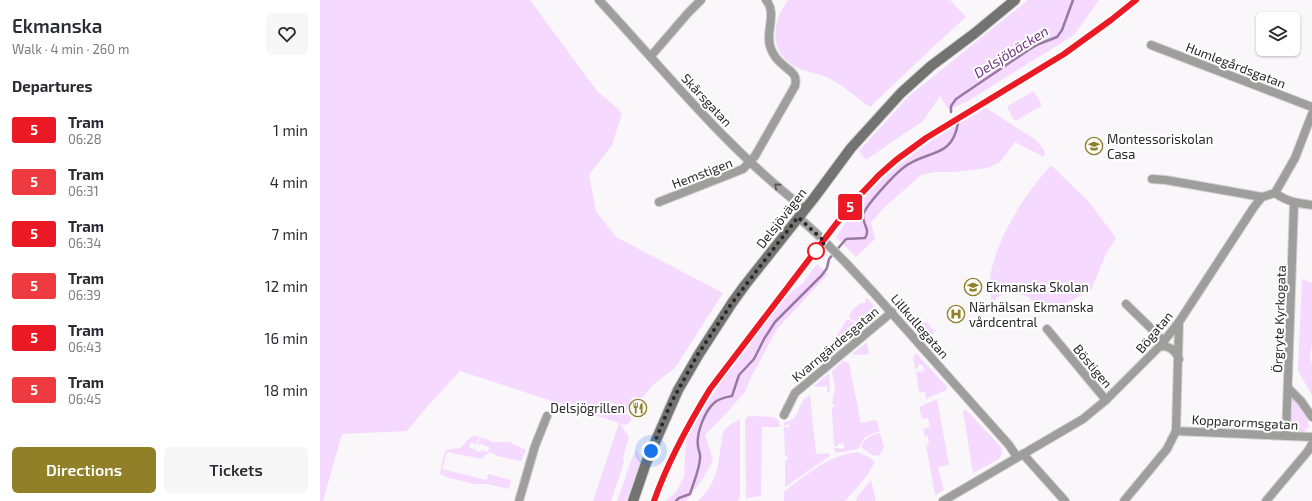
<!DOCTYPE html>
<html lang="en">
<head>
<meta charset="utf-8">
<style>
  :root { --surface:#fff; --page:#f7f7f7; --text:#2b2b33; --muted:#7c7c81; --accent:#918027 }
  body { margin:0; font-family:"Exo 2",sans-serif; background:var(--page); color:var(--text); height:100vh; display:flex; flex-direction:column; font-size:15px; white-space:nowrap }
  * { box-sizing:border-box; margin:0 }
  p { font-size:13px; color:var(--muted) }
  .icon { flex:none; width:22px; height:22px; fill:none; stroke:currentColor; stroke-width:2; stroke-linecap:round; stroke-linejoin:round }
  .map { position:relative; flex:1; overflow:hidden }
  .details { display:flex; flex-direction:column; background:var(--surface); width:320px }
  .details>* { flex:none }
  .badge { padding:0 8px; border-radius:3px; font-size:14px; line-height:26px }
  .tools { position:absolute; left:936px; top:12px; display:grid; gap:8px }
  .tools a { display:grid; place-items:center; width:44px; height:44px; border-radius:6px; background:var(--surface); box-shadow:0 1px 3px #0004; font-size:20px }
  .you { position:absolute; width:20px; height:20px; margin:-10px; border:3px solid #fff; border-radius:50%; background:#1a73e8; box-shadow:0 0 0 6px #1a73e833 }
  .map>.badge { position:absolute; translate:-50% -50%; box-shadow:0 0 0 2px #fff }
  h2 { padding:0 12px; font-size:15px; line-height:36px }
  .round { display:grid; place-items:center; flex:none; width:42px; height:42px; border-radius:6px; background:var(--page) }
  .overview { display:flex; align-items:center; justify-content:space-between; height:68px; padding:0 12px }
  h1 { font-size:19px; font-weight:600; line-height:30px }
  .button { display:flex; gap:8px; margin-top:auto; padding:8px 12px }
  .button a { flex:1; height:46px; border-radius:6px; background:var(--accent); color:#fff; font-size:16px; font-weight:600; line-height:46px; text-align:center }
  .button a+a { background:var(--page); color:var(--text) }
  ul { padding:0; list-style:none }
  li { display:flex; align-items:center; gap:12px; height:52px; padding:0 12px }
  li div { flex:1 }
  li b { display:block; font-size:15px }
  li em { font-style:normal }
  li .badge { min-width:44px; font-weight:700; text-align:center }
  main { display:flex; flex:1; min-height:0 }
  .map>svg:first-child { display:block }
  .green { fill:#f5d9fe }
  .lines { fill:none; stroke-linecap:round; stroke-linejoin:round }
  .stream { stroke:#9978a4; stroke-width:2.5 }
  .street-casing { stroke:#d4d2d4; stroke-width:10 }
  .secondary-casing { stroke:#d4d2d4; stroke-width:12 }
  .street { stroke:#9e9e9c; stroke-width:8 }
  .secondary { stroke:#737371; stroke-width:10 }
  .tram { stroke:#8c8a8c; stroke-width:1 }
  .street-bridge-casing { stroke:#d4d2d4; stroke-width:10; stroke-linecap:butt }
  .street-bridge { stroke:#9e9e9c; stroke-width:8 }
  .oneway { stroke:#585757 }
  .line-casing { stroke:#fff; stroke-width:9 }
  .line { stroke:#eb1923; stroke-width:6 }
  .walk { stroke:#292829; stroke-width:4; stroke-dasharray:0 7.2 }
  .stop-dot { fill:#fff; stroke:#eb1923; stroke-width:2 }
  .labels { text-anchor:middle; stroke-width:4; stroke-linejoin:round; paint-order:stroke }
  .street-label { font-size:13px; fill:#292829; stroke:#fff }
  .poi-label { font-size:13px; fill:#292829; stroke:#fff; text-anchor:start }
  .water-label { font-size:14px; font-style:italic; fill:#703781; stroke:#fff }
</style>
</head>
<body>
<main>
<section class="details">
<div class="overview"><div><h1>Ekmanska</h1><p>Walk · 4 min · 260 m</p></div><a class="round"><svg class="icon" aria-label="heart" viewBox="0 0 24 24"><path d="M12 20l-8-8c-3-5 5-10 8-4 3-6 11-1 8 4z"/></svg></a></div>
<h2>Departures</h2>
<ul>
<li><span class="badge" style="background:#eb1923;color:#fff">5</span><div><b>Tram</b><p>06:28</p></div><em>1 min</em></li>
<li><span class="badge" style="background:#ee3a41;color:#fff">5</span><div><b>Tram</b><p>06:31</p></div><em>4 min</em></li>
<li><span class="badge" style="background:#eb1923;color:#fff">5</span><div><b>Tram</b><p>06:34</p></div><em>7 min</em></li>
<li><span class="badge" style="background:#ee3a41;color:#fff">5</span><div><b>Tram</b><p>06:39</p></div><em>12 min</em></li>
<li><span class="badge" style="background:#eb1923;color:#fff">5</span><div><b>Tram</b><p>06:43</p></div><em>16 min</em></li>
<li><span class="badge" style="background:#ee3a41;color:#fff">5</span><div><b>Tram</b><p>06:45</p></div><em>18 min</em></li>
</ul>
<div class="button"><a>Directions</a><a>Tickets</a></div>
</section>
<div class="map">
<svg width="992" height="501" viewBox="0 0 992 501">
  <rect width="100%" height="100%" fill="#f9f7fa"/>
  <g class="green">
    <path d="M0,0H210L277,91L296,107L302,114L292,145L269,175L276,211L296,237L403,293L355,368L334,384L322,398L312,397L306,413L311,417V421L306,425L300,424L309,437L303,457L304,462L291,501H273L299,423L140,371L106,408L87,431L22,434L3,501H0Z"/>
    <path d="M468,0H630L646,17L614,46L550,107C537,98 525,87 512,80C504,75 492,73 483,70C456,60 450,39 460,13C462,8 466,4 468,0Z"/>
    <path d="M708,0H779L754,35L648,101L629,110L620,96L603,121L572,142L546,160L539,151L589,96Z"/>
    <path d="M712,92H714L721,103V106L697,120H694L688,109V106Z"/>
    <path d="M666,108L713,138L719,143L725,152L724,157L695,142L680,162L667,168L635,172H615L601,175L567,205L551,222L555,239L536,257L516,237C524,225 532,213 541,202C575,161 621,134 666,108Z"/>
    <path d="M731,165L770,203L796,238L786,254L771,290L747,303L721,309L708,297L689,289L671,303C671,293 669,282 671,272C679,234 705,194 731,165Z"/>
    <path d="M497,264L508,274L458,328L451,340L431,377L425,392L401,419L385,435L393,460L382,480L366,501H346L356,492L364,477L366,440L379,417L400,383L450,316L469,294L483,283Z"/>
    <path d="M982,279L992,283V342L990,359L992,364V395L978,371Z"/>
    <path d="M547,298C560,312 561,314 546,327L529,318C529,311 536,307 542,302L543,304L546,302L545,300Z"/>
    <path d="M583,309H586L592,316V318L587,320L580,312Z"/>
    <path d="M526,320H529L538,324L536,326L534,325L531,329L535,332L538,329V325L545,329L524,346L515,338Z"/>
    <path d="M605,322H607L615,332L606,340L593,327Z"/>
    <path d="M547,342L549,354L536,355L532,354Z"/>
    <path d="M595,354H597L627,387L626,390L606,399L605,392H599L596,372L604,371L603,365H598V368L595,369L593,357Z"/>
    <path d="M523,361L529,363L541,423L556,420L560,431L545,437L538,449L516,453L514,448H519V449L524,448L523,443L518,444V446H514L512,410V407H514V405L512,403L515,388L512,371L513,370Z"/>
    <path d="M508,374H509L510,391L507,393V386L497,387L494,386Z"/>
    <path d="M490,395L496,454L509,453L510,456L465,487V460H467L468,457L465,456L464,427L469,428V424L464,426V422C481,422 477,400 490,395Z"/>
    <path d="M617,399L629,465L618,467L624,490L615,495L606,445L609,444L608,436L605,437L603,429L610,427L608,418L602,419L599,407Z"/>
    <path d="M972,399H974C981,407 988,416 989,427L982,433L969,432L970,400Z"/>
    <path d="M643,410H646L682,448V454L679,459L653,473Z"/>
    <path d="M428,416L454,417L459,421L460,427H442L441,496L426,498L425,420Z"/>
    <path d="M420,419V498L417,501H378C401,478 397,463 403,433C407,426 413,423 420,419Z"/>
    <path d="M560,433L564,447L560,455L554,456L543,449L541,446C545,437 551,436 560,433Z"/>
    <path d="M153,435L160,437L156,444L151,442L149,447L160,452L162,450L167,452L170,448L162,444L160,445L158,444L161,437L173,442H189L206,450L201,461L177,456C172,450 166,453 162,459L127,452L122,469L167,480L168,474L191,480L189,489L167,484H154L129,478L120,474L123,458L126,450L140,448Z"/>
    <path d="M317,450L320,461L319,465L306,501H297L314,453Z"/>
    <path d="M537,452L549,457L555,462L546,477L525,501H464V492C485,475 509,455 537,452Z"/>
    <path d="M551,480L556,501H536L537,497Z"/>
  </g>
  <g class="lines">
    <g class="stream">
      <path d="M631,112V106L636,99L710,49L719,44L737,37L742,30L753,0"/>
      <path d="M356,501L359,498L370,494C373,484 380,468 380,458C381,454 378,450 378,446C376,433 385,411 394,403C399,398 406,397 412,396L419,375L434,359L444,339L455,322L502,275L507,268L509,259L526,239L545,238C551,229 542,224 543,215C545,206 575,174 583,168C606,149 632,160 638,123"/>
    </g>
    <defs>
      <g id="street">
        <path d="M279,0C345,71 407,149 485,209"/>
        <path d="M831,45L992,107"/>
        <path d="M331,56L368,13L381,0"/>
        <path d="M832,179L846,180L942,197"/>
        <path d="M955,193C968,202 976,203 992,205"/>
        <path d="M339,202L423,169L435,156L475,86C478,73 470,72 462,64C457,60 453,54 451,49C444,33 458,14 446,0"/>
        <path d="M478,217L496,233"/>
        <path d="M526,263L553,292L656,408L689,445L697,457"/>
        <path d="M806,304L844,341"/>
        <path d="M727,329L786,400"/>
        <path d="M840,346C850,346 855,350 859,359"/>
        <path d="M969,389L981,401L992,417"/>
        <path d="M464,415L475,393L572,312"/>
        <path d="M856,431L992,437"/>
        <path d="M966,436L974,203"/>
        <path d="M703,454L745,501"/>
        <path d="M199,501L215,446L227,416"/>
        <path d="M623,501L763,419L786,400L840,346L859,322L934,207L942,197L955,193L975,158L992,114"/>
        <path d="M804,501L847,449L856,431L859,322"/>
        <path d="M946,501L988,451L992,444"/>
      </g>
      <path id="secondary" d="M313,501L326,463L358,390L379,354L412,303L425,285L494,198L531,148L581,93L611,66L655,33L695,0"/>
    </defs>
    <use href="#street" class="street-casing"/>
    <use href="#secondary" class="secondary-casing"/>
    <use href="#street" class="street"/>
    <use href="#secondary" class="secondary"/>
    <path class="tram" d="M334,501C348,461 368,425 390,389L516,224L542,193L559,175L577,160L606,138L744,54L791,20L816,0"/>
    <defs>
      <path id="street-bridge" d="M496,233L526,263"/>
    </defs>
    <use href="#street-bridge" class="street-bridge-casing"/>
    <use href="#street-bridge" class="street-bridge"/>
  </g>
  <defs><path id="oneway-chevron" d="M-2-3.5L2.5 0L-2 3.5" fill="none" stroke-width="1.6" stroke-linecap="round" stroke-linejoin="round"/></defs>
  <use class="oneway" href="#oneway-chevron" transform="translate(457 186) rotate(-139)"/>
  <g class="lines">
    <defs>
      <path id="line" d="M334,501C348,461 368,425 390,389L516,224L542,193L559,175L576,160L606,138L744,54L791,20L816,0"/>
    </defs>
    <use href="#line" class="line-casing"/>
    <use href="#line" class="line"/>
    <path class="walk" d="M331,451L351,403L378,354L412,303L478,217L505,242L496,251"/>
  </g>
  <defs>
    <symbol id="school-ring" viewBox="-11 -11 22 22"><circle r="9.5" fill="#fff" stroke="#918027" stroke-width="1.5"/><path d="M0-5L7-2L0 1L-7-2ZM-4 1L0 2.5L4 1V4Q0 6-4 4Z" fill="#918027"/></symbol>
    <symbol id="hospital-ring" viewBox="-11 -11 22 22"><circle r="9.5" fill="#fff" stroke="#918027" stroke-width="1.5"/><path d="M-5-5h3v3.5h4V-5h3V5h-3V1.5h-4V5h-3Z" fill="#918027"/></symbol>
    <symbol id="restaurant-ring" viewBox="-11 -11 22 22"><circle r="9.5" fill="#fff" stroke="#918027" stroke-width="1.5"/><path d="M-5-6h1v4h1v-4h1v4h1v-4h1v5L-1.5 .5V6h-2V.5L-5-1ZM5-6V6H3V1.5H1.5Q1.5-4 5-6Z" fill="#918027"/></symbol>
  </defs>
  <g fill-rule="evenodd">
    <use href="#school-ring" x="764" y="136" width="20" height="20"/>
    <use href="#school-ring" x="643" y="277" width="20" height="20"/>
    <use href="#hospital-ring" x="626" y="304" width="20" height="20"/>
    <use href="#restaurant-ring" x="308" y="398" width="20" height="20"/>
  </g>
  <circle class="stop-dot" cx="496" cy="251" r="8"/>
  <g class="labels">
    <g class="street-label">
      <text transform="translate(916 65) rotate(21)" y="5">Humlegårdsgatan</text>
      <text transform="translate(387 100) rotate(47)" y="5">Skårsgatan</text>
      <text transform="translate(382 173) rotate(-21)" y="5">Hemstigen</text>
      <text transform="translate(461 218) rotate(-52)" y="5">Delsjövägen</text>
      <text transform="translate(959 319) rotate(-88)" y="5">Örgryte Kyrkogata</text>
      <text transform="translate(600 326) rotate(49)" y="5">Lillkullegatan</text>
      <text transform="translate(834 332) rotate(-50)" y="5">Bögatan</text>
      <text transform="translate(515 344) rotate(-40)" y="5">Kvarngärdesgatan</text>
      <text transform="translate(773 366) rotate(50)" y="5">Böstigen</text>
      <text transform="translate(925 422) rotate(3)" y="5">Kopparormsgatan</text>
    </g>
    <g class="poi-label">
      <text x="787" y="144">Montessoriskolan<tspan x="787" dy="15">Casa</tspan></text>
      <text x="666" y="292">Ekmanska Skolan</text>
      <text x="649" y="312">Närhälsan Ekmanska<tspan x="649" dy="15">vårdcentral</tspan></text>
      <text x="305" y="413" text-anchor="end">Delsjögrillen</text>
    </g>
    <g class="water-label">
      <text transform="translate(691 52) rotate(-32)" y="5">Delsjöbäcken</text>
    </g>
  </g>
</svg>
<div class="tools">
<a><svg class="icon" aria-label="layers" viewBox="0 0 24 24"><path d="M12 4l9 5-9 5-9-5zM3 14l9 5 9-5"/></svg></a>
</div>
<div class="you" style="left:331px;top:451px"></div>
<b class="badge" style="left:530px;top:207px;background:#eb1923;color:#fff">5</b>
</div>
</main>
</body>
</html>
